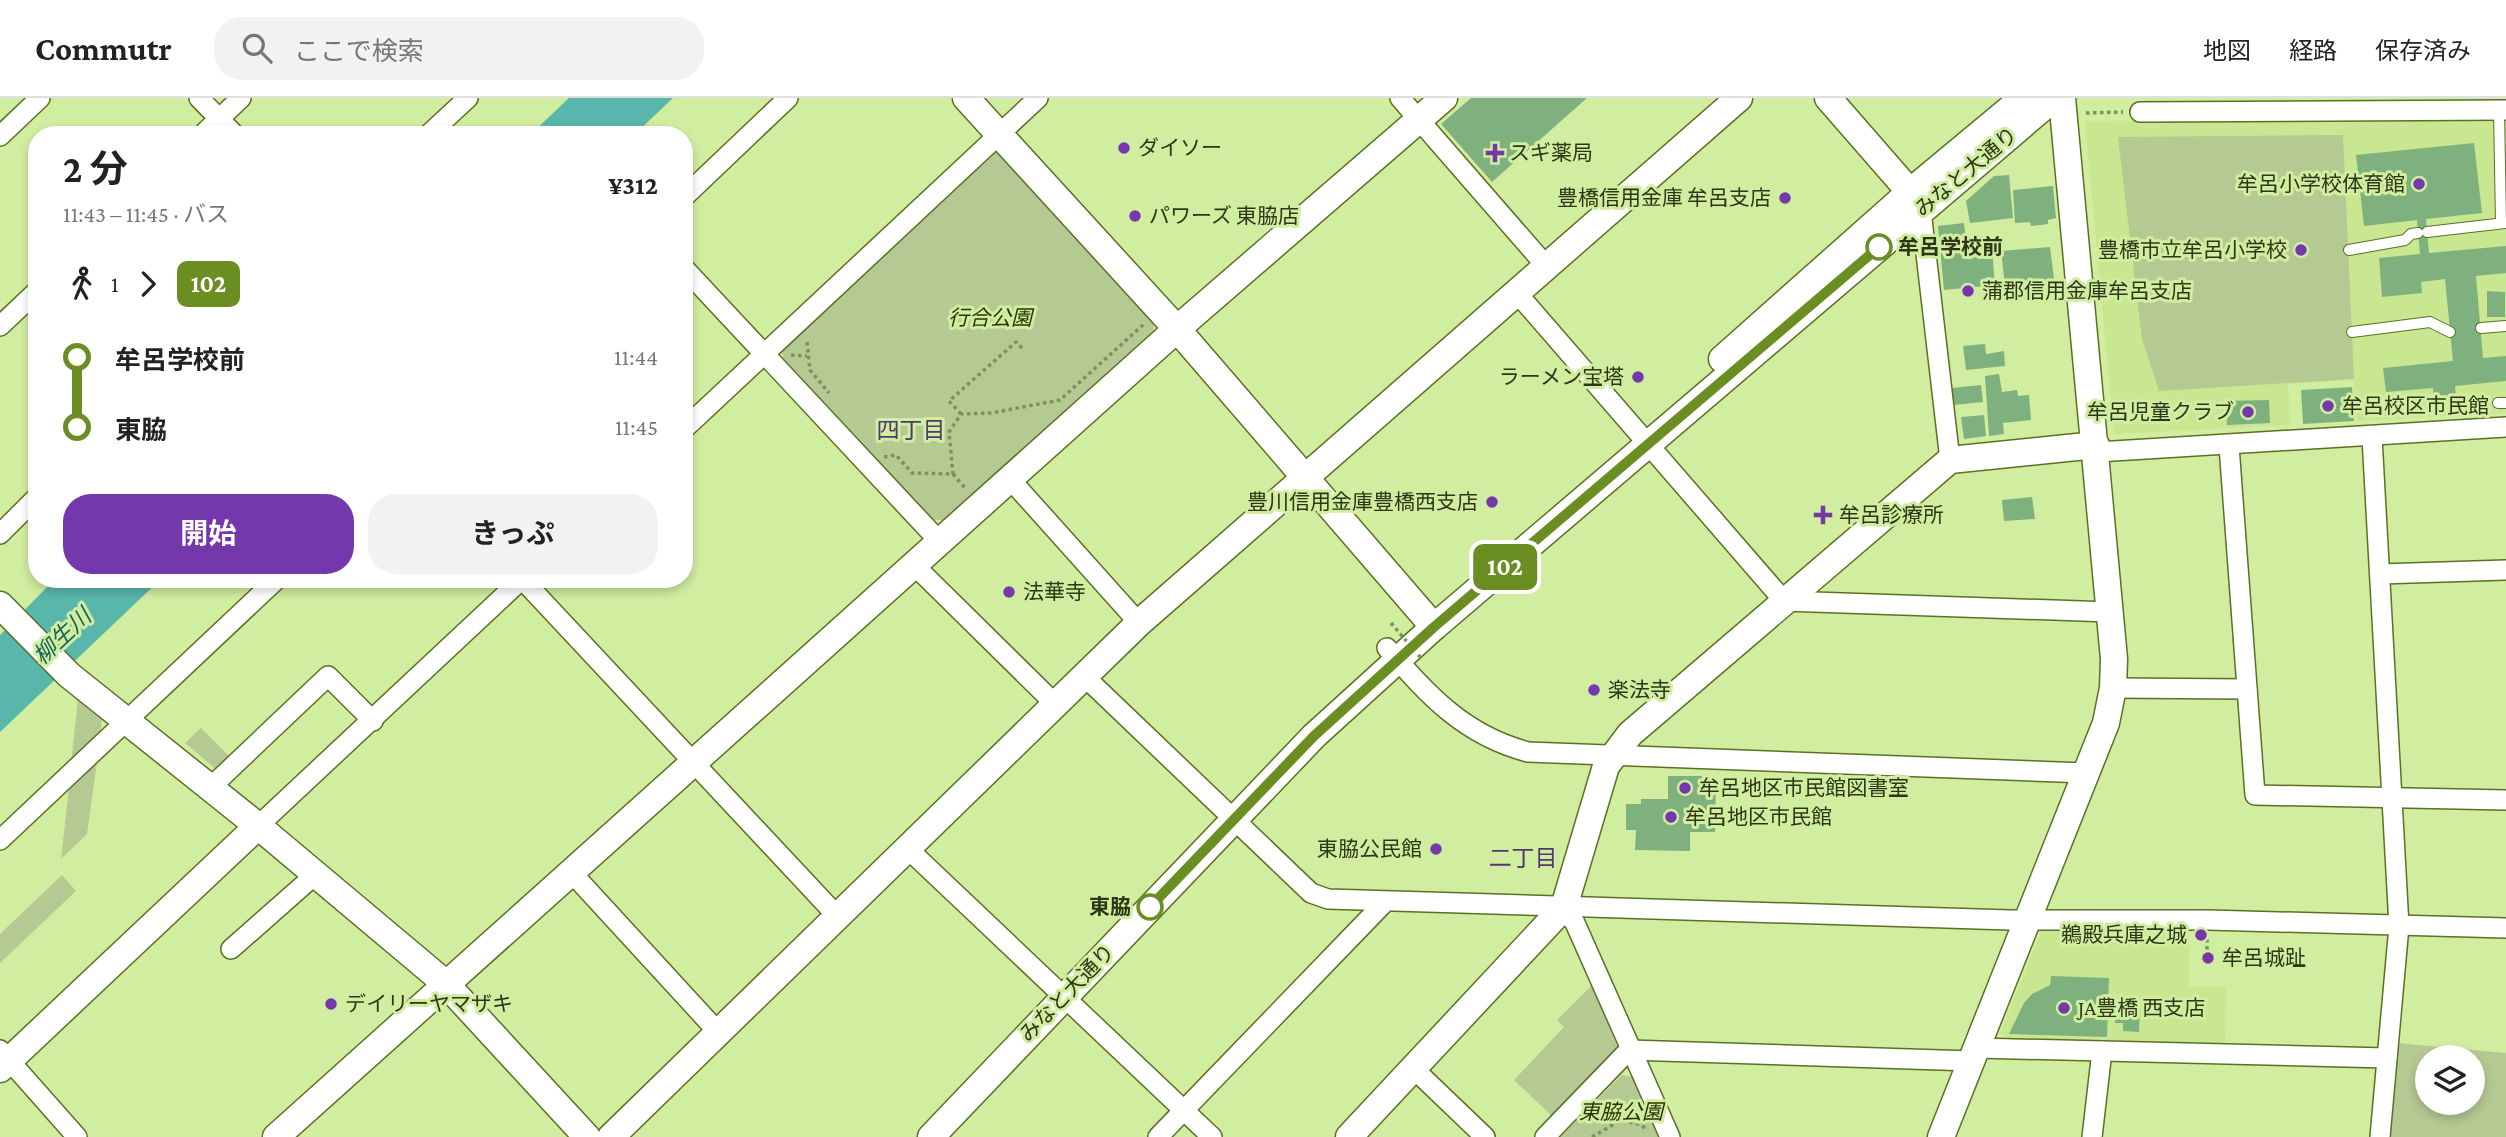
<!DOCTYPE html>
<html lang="ja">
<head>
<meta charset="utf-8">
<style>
  :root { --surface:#fff; --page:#f2f2f2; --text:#222; --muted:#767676; --line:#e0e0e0; --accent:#7537ac }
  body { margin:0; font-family:"Crimson Pro","Noto Sans JP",serif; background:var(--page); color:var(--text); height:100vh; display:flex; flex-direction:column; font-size:26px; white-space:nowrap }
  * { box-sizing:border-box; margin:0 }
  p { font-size:23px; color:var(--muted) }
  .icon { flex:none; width:38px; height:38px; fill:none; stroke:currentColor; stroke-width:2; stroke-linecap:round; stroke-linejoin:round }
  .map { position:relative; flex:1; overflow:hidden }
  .panel { position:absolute; left:28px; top:28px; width:665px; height:462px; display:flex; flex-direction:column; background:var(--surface); border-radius:28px; box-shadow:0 4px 10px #0003 }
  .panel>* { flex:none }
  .badge { padding:0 14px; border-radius:10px; font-size:24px; line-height:46px }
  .buttons { position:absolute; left:2415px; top:947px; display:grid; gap:14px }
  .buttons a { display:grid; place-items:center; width:70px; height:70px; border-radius:50%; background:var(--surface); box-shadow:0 4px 10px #0003; font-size:35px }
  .map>.badge { position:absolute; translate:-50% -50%; box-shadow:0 0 0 4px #fff }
  .legs { display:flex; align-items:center; gap:10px; height:77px; padding:0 35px; font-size:23px }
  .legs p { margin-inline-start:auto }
  .summary { display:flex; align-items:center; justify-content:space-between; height:119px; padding:0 35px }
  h1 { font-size:38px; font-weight:700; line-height:52px }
  .primary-button { display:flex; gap:14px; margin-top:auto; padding:14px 35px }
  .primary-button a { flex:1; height:80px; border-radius:28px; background:var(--accent); color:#fff; font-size:28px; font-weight:700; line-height:80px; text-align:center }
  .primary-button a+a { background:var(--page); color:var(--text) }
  ul { padding:0 35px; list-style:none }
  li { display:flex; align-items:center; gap:24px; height:70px; font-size:26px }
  li i { display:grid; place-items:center; width:10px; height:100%; margin:0 9px; background:currentColor }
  li i::after { content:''; width:18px; height:18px; margin:-9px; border:5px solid; border-radius:50%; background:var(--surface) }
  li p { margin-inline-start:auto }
  li:first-child i { background:linear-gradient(#0000 50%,currentColor 0) }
  li:last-child i { background:linear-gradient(currentColor 50%,#0000 0) }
  header { display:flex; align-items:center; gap:42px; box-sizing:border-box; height:98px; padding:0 35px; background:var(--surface); border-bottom:2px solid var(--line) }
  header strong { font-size:33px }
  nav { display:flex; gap:38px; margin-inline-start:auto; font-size:24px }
  .search { width:490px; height:63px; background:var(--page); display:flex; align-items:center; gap:18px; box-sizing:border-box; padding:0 24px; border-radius:28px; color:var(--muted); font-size:26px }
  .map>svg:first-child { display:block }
  .built { fill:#c8e790 }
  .green { fill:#b5c993; fill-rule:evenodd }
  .water { fill:#59b6ab }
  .building { fill:#7eb17e }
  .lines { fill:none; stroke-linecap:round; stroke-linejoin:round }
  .lane-casing { stroke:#5a7124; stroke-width:12 }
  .street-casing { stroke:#5a7124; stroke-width:22 }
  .secondary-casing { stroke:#5a7124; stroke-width:29 }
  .path { stroke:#7e915b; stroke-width:3.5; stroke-dasharray:3.5 3.5; stroke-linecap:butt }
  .lane { stroke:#fff; stroke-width:10 }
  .street { stroke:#fff; stroke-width:19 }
  .secondary { stroke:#fff; stroke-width:26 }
  .path-bridge { stroke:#7e915b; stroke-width:3.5; stroke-dasharray:3.5 3.5; stroke-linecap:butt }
  .line-1-casing { stroke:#fff; stroke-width:16 }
  .line-1 { stroke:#6b8e23; stroke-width:10 }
  .poi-dot { fill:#7537ac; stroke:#d1ed9f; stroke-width:2.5 }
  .stop-1-dot { fill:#fff; stroke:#6b8e23; stroke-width:3.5 }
  .labels { text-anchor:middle; stroke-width:6; stroke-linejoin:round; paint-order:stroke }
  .poi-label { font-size:21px; fill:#2d3718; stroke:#d1ed9f; text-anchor:start }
  .street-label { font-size:21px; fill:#2d3718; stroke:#d1ed9f }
  .stop-label { font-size:21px; font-weight:bold; fill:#2d3718; stroke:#d1ed9f; text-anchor:start }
  .park-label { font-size:21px; font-style:italic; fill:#283604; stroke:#d1ed9f }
  .neighbourhood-label { font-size:23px; fill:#533671; stroke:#d1ed9f }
  .water-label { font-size:23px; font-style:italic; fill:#16635b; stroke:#d1ed9f }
</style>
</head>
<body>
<header>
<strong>Commutr</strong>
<div class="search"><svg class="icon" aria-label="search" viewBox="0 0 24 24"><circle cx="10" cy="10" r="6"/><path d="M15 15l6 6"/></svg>ここで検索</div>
<nav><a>地図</a><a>経路</a><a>保存済み</a></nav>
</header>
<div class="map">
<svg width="2506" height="1039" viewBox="0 0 2506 1039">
  <rect width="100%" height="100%" fill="#d1ed9f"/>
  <g class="built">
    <path d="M2506,21V315L2357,323L2354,282L2288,286L2290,327L2114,336L2085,23Z"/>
    <path d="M2050,829L2189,831V889H2226L2225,948L2008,943L2000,935L2041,833Z"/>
  </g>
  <g class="green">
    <path d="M2343,37L2354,281L2159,293L2142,241L2118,39Z"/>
    <path d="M990,52H1003L1153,218L1154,234L945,422H933L782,264L783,250Z"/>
    <path d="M78,601L102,619L100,639L71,666Z"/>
    <path d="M201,630L231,660L218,673L185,645Z"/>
    <path d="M97,664L87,736L61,761L69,690Z"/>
    <path d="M62,777L76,793L0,865V836Z"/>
    <path d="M1593,886L1619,953L1555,1021L1514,982L1564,929L1557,922Z"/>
    <path d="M2397,945L2506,955V1039H2388ZM2427,959H2473V1004H2427Z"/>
    <path d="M1622,977L1633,979L1662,1039H1560Z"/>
  </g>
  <g class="water">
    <path d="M569,0H673L634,37H530Z"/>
    <path d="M55,481H161L0,634V537Z"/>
  </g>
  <g class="building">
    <path d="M1471,0H1587L1492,84L1441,26Z"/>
    <path d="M2474,45L2482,115L2426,121L2429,155L2506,148V175L2476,178L2483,260L2506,258V283L2455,288L2456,299L2434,301L2433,290L2386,294L2383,270L2453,263L2445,181L2421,184L2422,195L2382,199L2379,160L2420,156L2417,122L2364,128L2356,57Z"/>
    <path d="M2009,77L2013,120L1970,125L1966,103L1994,78Z"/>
    <path d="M2053,88L2056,120L2048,122V126L2031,128L2030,124L2015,125L2013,92Z"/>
    <path d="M1964,125L1966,141L1991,139L1995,187L1944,192L1938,128Z"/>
    <path d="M2050,149L2056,196L2045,197L2044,193L2038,194V197L2031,198L2029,186L2005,188L2001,153Z"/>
    <path d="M2487,193L2505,194V219H2487Z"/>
    <path d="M1985,246L1986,256L2004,253L2005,268L1966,272L1963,248Z"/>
    <path d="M1999,276L2002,294L2017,292L2018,298L2029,297L2031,322L2003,325L2004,336L1989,338L1985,278Z"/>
    <path d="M1981,287L1983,304L1954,307L1952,290Z"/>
    <path d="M2352,289L2354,323L2303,326L2301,292Z"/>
    <path d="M2269,302L2270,325L2227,327L2226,303Z"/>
    <path d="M1984,317L1986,338L1964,341L1961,319Z"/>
    <path d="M2032,399L2035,421L2004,423L2002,402Z"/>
    <path d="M1668,678H1702V684L1716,685L1715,734H1690V753L1635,752L1636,732H1626V706H1641V701H1668Z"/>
    <path d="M2051,878L2109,880L2107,939L2009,936L2024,905L2032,896L2050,887Z"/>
    <path d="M2116,904L2140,905L2139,934L2123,933V925H2115Z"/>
  </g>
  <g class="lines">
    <defs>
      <g id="lane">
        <path d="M2499,12L2501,125"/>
        <path d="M2427,134L2505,125"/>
        <path d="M2349,152L2405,142L2411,136L2418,135"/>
        <path d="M2481,230L2506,228"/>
        <path d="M2352,234L2430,224L2450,234"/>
        <path d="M2498,305H2506"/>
      </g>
      <g id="street">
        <path d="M199,0L235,37"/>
        <path d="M1400,0L1547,169"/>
        <path d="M2140,14L2506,12"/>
        <path d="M202,37L241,0"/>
        <path d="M428,37L468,0"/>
        <path d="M0,38L40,0"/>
        <path d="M684,99L788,0"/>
        <path d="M1921,113L1950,362"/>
        <path d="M684,170L939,443"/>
        <path d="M1517,195L1784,503L2110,514"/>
        <path d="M0,228L37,193"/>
        <path d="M684,331L1038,0"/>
        <path d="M2372,339L2399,828L2380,1039"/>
        <path d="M2229,348L2255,697L2506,702"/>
        <path d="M2097,354L2506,329"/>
        <path d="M1010,381L1139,525"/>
        <path d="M0,436L37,399"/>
        <path d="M913,466L1056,607"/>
        <path d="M2380,476L2506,472"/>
        <path d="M1387,550C1429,598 1464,637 1528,654L2086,675"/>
        <path d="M1085,579L1311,795L1328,801L2010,822H2208L2506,830"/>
        <path d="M2113,590L2247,591"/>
        <path d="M211,689L328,578L373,623"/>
        <path d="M258,728L522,481L838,819"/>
        <path d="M0,742L277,481"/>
        <path d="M907,750L1212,1039"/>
        <path d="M572,775L718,934"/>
        <path d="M1564,809L1575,825L1670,1039"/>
        <path d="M231,851L316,776"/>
        <path d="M1977,950L2387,960"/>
        <path d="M0,952L77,1039"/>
        <path d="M1414,971L1485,1039"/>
        <path d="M1158,1039L1384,805"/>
        <path d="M1545,1039L1629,952L1972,963"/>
        <path d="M2092,1039L2102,953"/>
      </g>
      <g id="secondary">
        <path d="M966,0L1177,231L1434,529"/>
        <path d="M1828,0L1910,94"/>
        <path d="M1722,261L1910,94L2023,0"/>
        <path d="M0,507L69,577L258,728L445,885L587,1039"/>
        <path d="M0,971L258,728"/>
        <path d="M276,1039L1177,231L1444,0"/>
        <path d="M611,1039L1139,525L1739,0"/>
        <path d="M931,1039L1314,638L1434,529L2054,0"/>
        <path d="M1349,1039L1564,809L1606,668L1630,636L1950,362L2096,347"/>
        <path d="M1941,1039L2106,625L2113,590L2114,561L2062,0"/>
      </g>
    </defs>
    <use href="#lane" class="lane-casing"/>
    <use href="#street" class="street-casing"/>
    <use href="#secondary" class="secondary-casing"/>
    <g class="path">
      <path d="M2086,15L2123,14"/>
      <path d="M807,244L810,272L829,295"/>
      <path d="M791,257L807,258"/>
      <path d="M961,316L949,303L1016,244L1023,251"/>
      <path d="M884,359L896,357L912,375L953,376L949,334L961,316L991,315L1060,302L1145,225"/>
      <path d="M953,376L965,390"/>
      <path d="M2207,841V867"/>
      <path d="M1592,1039L1621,1022L1642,1027L1645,1031"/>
    </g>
    <use href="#lane" class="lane"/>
    <use href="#street" class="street"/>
    <use href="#secondary" class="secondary"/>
    <path class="path-bridge" d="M1391,525L1420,559"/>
  </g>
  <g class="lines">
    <defs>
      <path id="line-1" d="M1150,809L1314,638L1434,529L1879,149"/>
    </defs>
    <use href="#line-1" class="line-1-casing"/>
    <use href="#line-1" class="line-1"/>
  </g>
  <g class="poi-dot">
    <circle cx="1124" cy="50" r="7"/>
    <path d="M1491.5 44.5h7v7h7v7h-7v7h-7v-7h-7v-7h7z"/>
    <circle cx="2419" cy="86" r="7"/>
    <circle cx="1785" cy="100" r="7"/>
    <circle cx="1135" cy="118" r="7"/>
    <circle cx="2301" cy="152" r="7"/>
    <circle cx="1968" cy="193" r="7"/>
    <circle cx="1638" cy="279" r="7"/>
    <circle cx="2328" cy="308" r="7"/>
    <circle cx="2248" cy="314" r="7"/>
    <circle cx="1492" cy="404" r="7"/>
    <path d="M1819.5 406.5h7v7h7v7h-7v7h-7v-7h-7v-7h7z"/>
    <circle cx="1009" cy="494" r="7"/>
    <circle cx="1594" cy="592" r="7"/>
    <circle cx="1685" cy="690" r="7"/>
    <circle cx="1671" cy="719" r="7"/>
    <circle cx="1436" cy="751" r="7"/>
    <circle cx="2201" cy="837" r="7"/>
    <circle cx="2208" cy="860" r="7"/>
    <circle cx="331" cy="906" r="7"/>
    <circle cx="2064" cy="910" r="7"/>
  </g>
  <g class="stop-1-dot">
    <circle cx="1879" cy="149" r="12"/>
    <circle cx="1150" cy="809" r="12"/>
  </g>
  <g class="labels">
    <g class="poi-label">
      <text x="1138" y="57">ダイソー</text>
      <text x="1509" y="62">スギ薬局</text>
      <text x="2405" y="93" text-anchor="end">牟呂小学校体育館</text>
      <text x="1771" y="107" text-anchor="end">豊橋信用金庫 牟呂支店</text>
      <text x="1149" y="125">パワーズ 東脇店</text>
      <text x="2287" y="159" text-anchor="end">豊橋市立牟呂小学校</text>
      <text x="1982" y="200">蒲郡信用金庫牟呂支店</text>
      <text x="1624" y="286" text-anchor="end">ラーメン宝塔</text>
      <text x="2342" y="315">牟呂校区市民館</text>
      <text x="2234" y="321" text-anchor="end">牟呂児童クラブ</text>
      <text x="1478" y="411" text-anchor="end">豊川信用金庫豊橋西支店</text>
      <text x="1839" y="424">牟呂診療所</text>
      <text x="1023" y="501">法華寺</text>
      <text x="1608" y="599">楽法寺</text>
      <text x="1699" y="697">牟呂地区市民館図書室</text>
      <text x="1685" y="726">牟呂地区市民館</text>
      <text x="1422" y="758" text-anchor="end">東脇公民館</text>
      <text x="2187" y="844" text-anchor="end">鵜殿兵庫之城</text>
      <text x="2222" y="867">牟呂城趾</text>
      <text x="345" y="913">デイリーヤマザキ</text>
      <text x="2078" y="917">JA豊橋 西支店</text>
    </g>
    <g class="street-label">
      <text transform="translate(1966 74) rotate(-40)" y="7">みなと大通り</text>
      <text transform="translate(1067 895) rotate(-46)" y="7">みなと大通り</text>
    </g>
    <g class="stop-label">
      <text x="1898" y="156">牟呂学校前</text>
      <text x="1131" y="816" text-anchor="end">東脇</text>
    </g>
    <g class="park-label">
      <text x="990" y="227">行合公園</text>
      <text x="1621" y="1021">東脇公園</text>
    </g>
    <g class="neighbourhood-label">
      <text x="911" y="340">四丁目</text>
      <text x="1523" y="768">二丁目</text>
    </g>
    <g class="water-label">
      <text transform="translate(62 538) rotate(-43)" y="8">柳生川</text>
    </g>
  </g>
</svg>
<div class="buttons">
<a><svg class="icon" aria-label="layers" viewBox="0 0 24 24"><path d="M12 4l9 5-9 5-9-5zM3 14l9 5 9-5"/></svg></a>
</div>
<b class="badge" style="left:1505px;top:469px;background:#6b8e23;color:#fff">102</b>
<section class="panel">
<div class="summary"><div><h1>2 分</h1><p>11:43 – 11:45 · バス</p></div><b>¥312</b></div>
<div class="legs"><svg class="icon" aria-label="walk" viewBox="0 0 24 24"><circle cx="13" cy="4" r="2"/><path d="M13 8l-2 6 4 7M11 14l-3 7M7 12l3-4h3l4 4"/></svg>1<svg class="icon" aria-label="forward" viewBox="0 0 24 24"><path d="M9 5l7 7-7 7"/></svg><b class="badge" style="background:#6b8e23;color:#fff">102</b></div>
<ul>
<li><i style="color:#6b8e23"></i><b>牟呂学校前</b><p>11:44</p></li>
<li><i style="color:#6b8e23"></i><b>東脇</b><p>11:45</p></li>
</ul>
<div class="primary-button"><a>開始</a><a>きっぷ</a></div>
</section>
</div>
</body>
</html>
